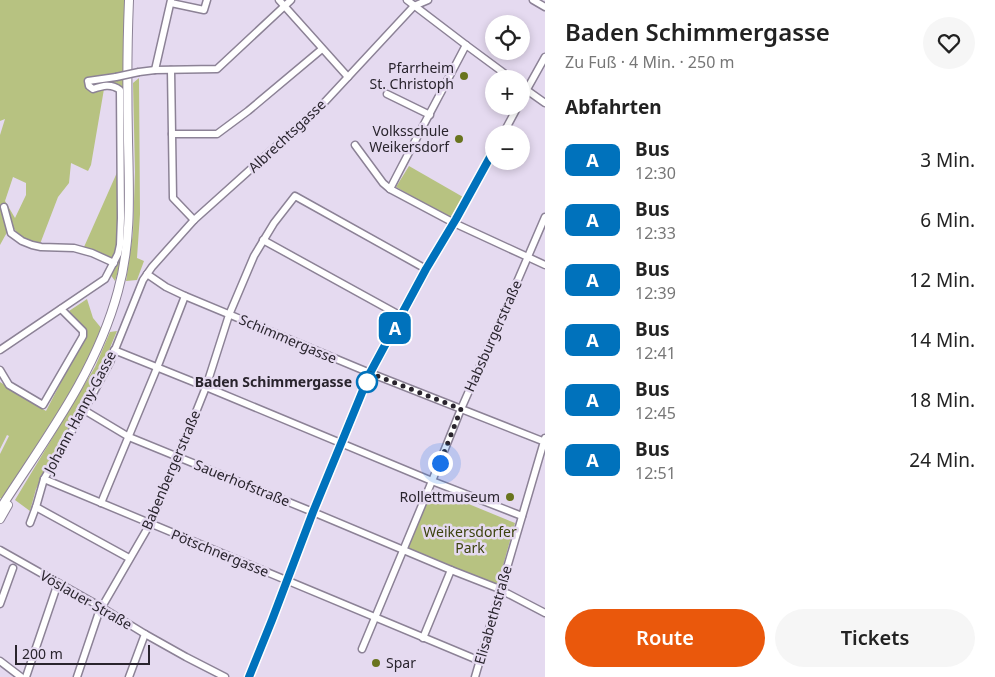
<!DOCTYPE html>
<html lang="de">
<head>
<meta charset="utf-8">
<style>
  :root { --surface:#fff; --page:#f6f6f6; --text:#222; --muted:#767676; --accent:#ea580c }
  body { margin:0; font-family:"Noto Sans",sans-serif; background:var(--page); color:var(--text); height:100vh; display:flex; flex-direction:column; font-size:19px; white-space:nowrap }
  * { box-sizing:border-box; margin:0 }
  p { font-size:16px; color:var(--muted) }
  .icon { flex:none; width:28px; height:28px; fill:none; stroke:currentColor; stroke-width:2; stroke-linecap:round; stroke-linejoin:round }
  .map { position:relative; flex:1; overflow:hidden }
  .details { display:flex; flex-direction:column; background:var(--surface); width:450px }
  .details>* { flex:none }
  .badge { padding:0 10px; border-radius:8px; font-size:18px; line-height:32px }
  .controls { position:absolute; left:485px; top:15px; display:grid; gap:10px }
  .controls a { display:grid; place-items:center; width:45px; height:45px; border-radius:50%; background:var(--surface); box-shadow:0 2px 8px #0003; font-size:25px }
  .scale { position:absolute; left:15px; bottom:12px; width:135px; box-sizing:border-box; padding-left:5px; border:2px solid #29242d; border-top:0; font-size:14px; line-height:18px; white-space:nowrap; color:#29242d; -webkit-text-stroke:4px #e5daf0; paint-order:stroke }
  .you { position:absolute; width:25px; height:25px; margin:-12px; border:4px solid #fff; border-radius:50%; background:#1a73e8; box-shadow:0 0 0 8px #1a73e833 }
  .map>.badge { position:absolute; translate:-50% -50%; box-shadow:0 0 0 2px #fff }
  h2 { padding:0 20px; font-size:19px; line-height:45px }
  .round { display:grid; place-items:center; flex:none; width:52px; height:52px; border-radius:26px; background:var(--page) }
  .head { display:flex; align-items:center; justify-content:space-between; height:85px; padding:0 20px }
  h1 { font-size:24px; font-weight:600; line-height:38px }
  .cta { display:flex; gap:10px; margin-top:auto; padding:10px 20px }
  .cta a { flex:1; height:58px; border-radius:30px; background:var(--accent); color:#fff; font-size:20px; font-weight:600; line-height:58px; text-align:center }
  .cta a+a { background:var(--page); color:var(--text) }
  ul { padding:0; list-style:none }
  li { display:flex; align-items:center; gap:15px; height:60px; padding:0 20px }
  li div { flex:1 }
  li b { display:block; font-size:19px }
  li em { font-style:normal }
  li .badge { min-width:55px; font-weight:700; text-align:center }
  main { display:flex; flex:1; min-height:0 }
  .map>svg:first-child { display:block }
  .green { fill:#b7c281; fill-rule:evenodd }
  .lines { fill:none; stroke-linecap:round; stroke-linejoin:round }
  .minor-casing { stroke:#8c8296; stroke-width:9 }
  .major-casing { stroke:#8c8296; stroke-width:10 }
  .minor { stroke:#fff; stroke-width:6 }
  .major { stroke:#fff; stroke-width:8 }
  .minor-bridge-casing { stroke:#8c8296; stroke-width:9; stroke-linecap:butt }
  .minor-bridge { stroke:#fff; stroke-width:6 }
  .line-casing { stroke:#fff; stroke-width:11 }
  .line { stroke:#0072bc; stroke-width:8 }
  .walk { stroke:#29242d; stroke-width:5; stroke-dasharray:0 9 }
  .poi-dot { fill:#69741e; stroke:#e5daf0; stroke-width:2 }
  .stop-dot { fill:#fff; stroke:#0072bc; stroke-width:2.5 }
  .labels { text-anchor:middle; stroke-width:5; stroke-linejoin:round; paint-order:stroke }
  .poi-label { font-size:14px; fill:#29242d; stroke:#e5daf0; text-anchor:end }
  .street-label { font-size:14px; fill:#29242d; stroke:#e5daf0 }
  .stop-label { font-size:14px; font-weight:bold; fill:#29242d; stroke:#e5daf0; text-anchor:end }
  .park-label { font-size:14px; fill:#3c420d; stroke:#e5daf0 }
</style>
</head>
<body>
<main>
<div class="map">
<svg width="545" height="677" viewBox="0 0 545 677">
  <rect width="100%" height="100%" fill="#e5daf0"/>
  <g class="green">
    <path d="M0,0H126V219L121,261L115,281L110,274L117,260L84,247L119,168L116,89H104L91,165L88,171L71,163L69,183L58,197L40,244C26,244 19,235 11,225L0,245V135L5,119L0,121ZM13,177L26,183V195L15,218L5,201Z"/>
    <path d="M139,78L140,214L137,258L144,261L137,280L126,281L133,233L135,172L133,83Z"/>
    <path d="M409,166L463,197L450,218L396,187Z"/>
    <path d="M87,299L93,318L102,329L90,355L68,396L5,495L3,500L0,498V454L9,436L7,435L0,449V382L46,411L87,332L69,311Z"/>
    <path d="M117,331L107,355L36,489L30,511L15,500L95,367L110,332Z"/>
    <path d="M432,489L515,523L497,587L407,549Z"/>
  </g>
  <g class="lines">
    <defs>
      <g id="minor">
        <path d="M279,0L348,77"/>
        <path d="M407,0L466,45L512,79"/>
        <path d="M533,0L545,7"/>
        <path d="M171,3L204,10L207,0"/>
        <path d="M155,70L171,0"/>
        <path d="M171,70L173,198L194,220"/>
        <path d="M139,72L155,70L217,69L291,0"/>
        <path d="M521,86L545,103"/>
        <path d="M387,94L430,115"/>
        <path d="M521,100L545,57"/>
        <path d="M172,134H217L248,111L322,49"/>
        <path d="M503,134L518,106"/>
        <path d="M355,145L383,183L390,189L454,223L545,265"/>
        <path d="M390,189C415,140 441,93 466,45"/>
        <path d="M4,207L11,233L22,241L32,245L41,247L74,248L92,253L114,263"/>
        <path d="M263,240L401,316"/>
        <path d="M147,274L166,287L185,296L370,373L545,442"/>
        <path d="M0,350L105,279L118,254L120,245L121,218L120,90C111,83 102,86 93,89L89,86L88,81L116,77"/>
        <path d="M114,350L206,387L432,481L522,516"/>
        <path d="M0,370L9,385L43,405L83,336V331L61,309"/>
        <path d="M84,410L129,437L313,512L451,570L497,588L545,613"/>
        <path d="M44,479L480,661"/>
        <path d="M101,503L157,368L185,296"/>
        <path d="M36,507L129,558"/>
        <path d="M30,523L36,507L44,479L84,410L110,362L143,280L152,267L194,220L321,106L414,6L428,0"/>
        <path d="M0,550L101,607L145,634L186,657L225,677"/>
        <path d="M0,604L13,568"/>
        <path d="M423,638L451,570"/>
        <path d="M362,649L432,481L461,409L514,289L545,217"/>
        <path d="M0,661L21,677"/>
        <path d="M26,677L58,583"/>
        <path d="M77,677L99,612L150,524L178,457L206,387L229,315L254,256L274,223L295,196L426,269"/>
        <path d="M129,677L145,634"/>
        <path d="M249,677L272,620L313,512L370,373L426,269L454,223L494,150"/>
        <path d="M475,677L545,438"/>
      </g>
      <g id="major">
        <path d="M0,509C45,439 96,373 118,291C132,241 129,191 128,140C127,93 127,47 129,0"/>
        <path d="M0,519L8,505"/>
      </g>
    </defs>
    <use href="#minor" class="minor-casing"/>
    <use href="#major" class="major-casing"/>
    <use href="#minor" class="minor"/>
    <use href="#major" class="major"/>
    <defs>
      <path id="minor-bridge" d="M116,77L139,72"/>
    </defs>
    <use href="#minor-bridge" class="minor-bridge-casing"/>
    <use href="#minor-bridge" class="minor-bridge"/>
  </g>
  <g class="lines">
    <defs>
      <path id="line" d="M249,677L272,620L313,512L370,373L426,269L456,219L494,150"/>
    </defs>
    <use href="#line" class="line-casing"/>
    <use href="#line" class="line"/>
    <path class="walk" d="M367,382L370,373L461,409L440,463"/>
  </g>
  <g class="poi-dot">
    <circle cx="464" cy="76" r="5"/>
    <circle cx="459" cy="139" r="5"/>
    <circle cx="510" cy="497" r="5"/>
    <circle cx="376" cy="663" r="5"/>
  </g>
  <circle class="stop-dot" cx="367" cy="382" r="10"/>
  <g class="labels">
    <g class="poi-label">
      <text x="454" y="73">Pfarrheim<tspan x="454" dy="16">St. Christoph</tspan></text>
      <text x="449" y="136">Volksschule<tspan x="449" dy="16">Weikersdorf</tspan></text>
      <text x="500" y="502">Rollettmuseum</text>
      <text x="386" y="668" text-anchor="start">Spar</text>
    </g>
    <g class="street-label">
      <text transform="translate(287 136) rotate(-43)" y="5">Albrechtsgasse</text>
      <text transform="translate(493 336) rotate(-66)" y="5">Habsburgerstraße</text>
      <text transform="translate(288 339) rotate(23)" y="5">Schimmergasse</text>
      <text transform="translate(80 412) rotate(-62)" y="5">Johann Hanny-Gasse</text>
      <text transform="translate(171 470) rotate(-67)" y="5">Babenbergerstraße</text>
      <text transform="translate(242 483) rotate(22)" y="5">Sauerhofstraße</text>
      <text transform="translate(220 553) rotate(22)" y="5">Pötschnergasse</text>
      <text transform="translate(86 600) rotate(30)" y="5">Vöslauer Straße</text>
      <text transform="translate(493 615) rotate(-74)" y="5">Elisabethstraße</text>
    </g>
    <g class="stop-label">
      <text x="352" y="387">Baden Schimmergasse</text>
    </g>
    <g class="park-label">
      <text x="470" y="537">Weikersdorfer<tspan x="470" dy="16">Park</tspan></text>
    </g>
  </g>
</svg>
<div class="controls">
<a><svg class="icon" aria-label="locate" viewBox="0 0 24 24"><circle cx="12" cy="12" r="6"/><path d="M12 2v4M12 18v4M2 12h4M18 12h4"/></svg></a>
<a>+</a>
<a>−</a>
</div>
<div class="scale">200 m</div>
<div class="you" style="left:440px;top:463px"></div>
<b class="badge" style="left:395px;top:328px;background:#0072bc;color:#fff">A</b>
</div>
<section class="details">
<div class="head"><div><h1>Baden Schimmergasse</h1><p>Zu Fuß · 4 Min. · 250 m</p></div><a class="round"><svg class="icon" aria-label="heart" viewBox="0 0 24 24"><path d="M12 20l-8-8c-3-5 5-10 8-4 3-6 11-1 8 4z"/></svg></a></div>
<h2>Abfahrten</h2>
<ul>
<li><span class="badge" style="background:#0072bc;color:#fff">A</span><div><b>Bus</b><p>12:30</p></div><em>3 Min.</em></li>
<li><span class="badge" style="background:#0072bc;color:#fff">A</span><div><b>Bus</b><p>12:33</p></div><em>6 Min.</em></li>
<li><span class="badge" style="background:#0072bc;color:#fff">A</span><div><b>Bus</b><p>12:39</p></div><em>12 Min.</em></li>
<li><span class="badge" style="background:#0072bc;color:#fff">A</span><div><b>Bus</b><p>12:41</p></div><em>14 Min.</em></li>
<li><span class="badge" style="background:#0072bc;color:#fff">A</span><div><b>Bus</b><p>12:45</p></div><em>18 Min.</em></li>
<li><span class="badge" style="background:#0072bc;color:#fff">A</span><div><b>Bus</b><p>12:51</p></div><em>24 Min.</em></li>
</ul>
<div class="cta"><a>Route</a><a>Tickets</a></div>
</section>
</main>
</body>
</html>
